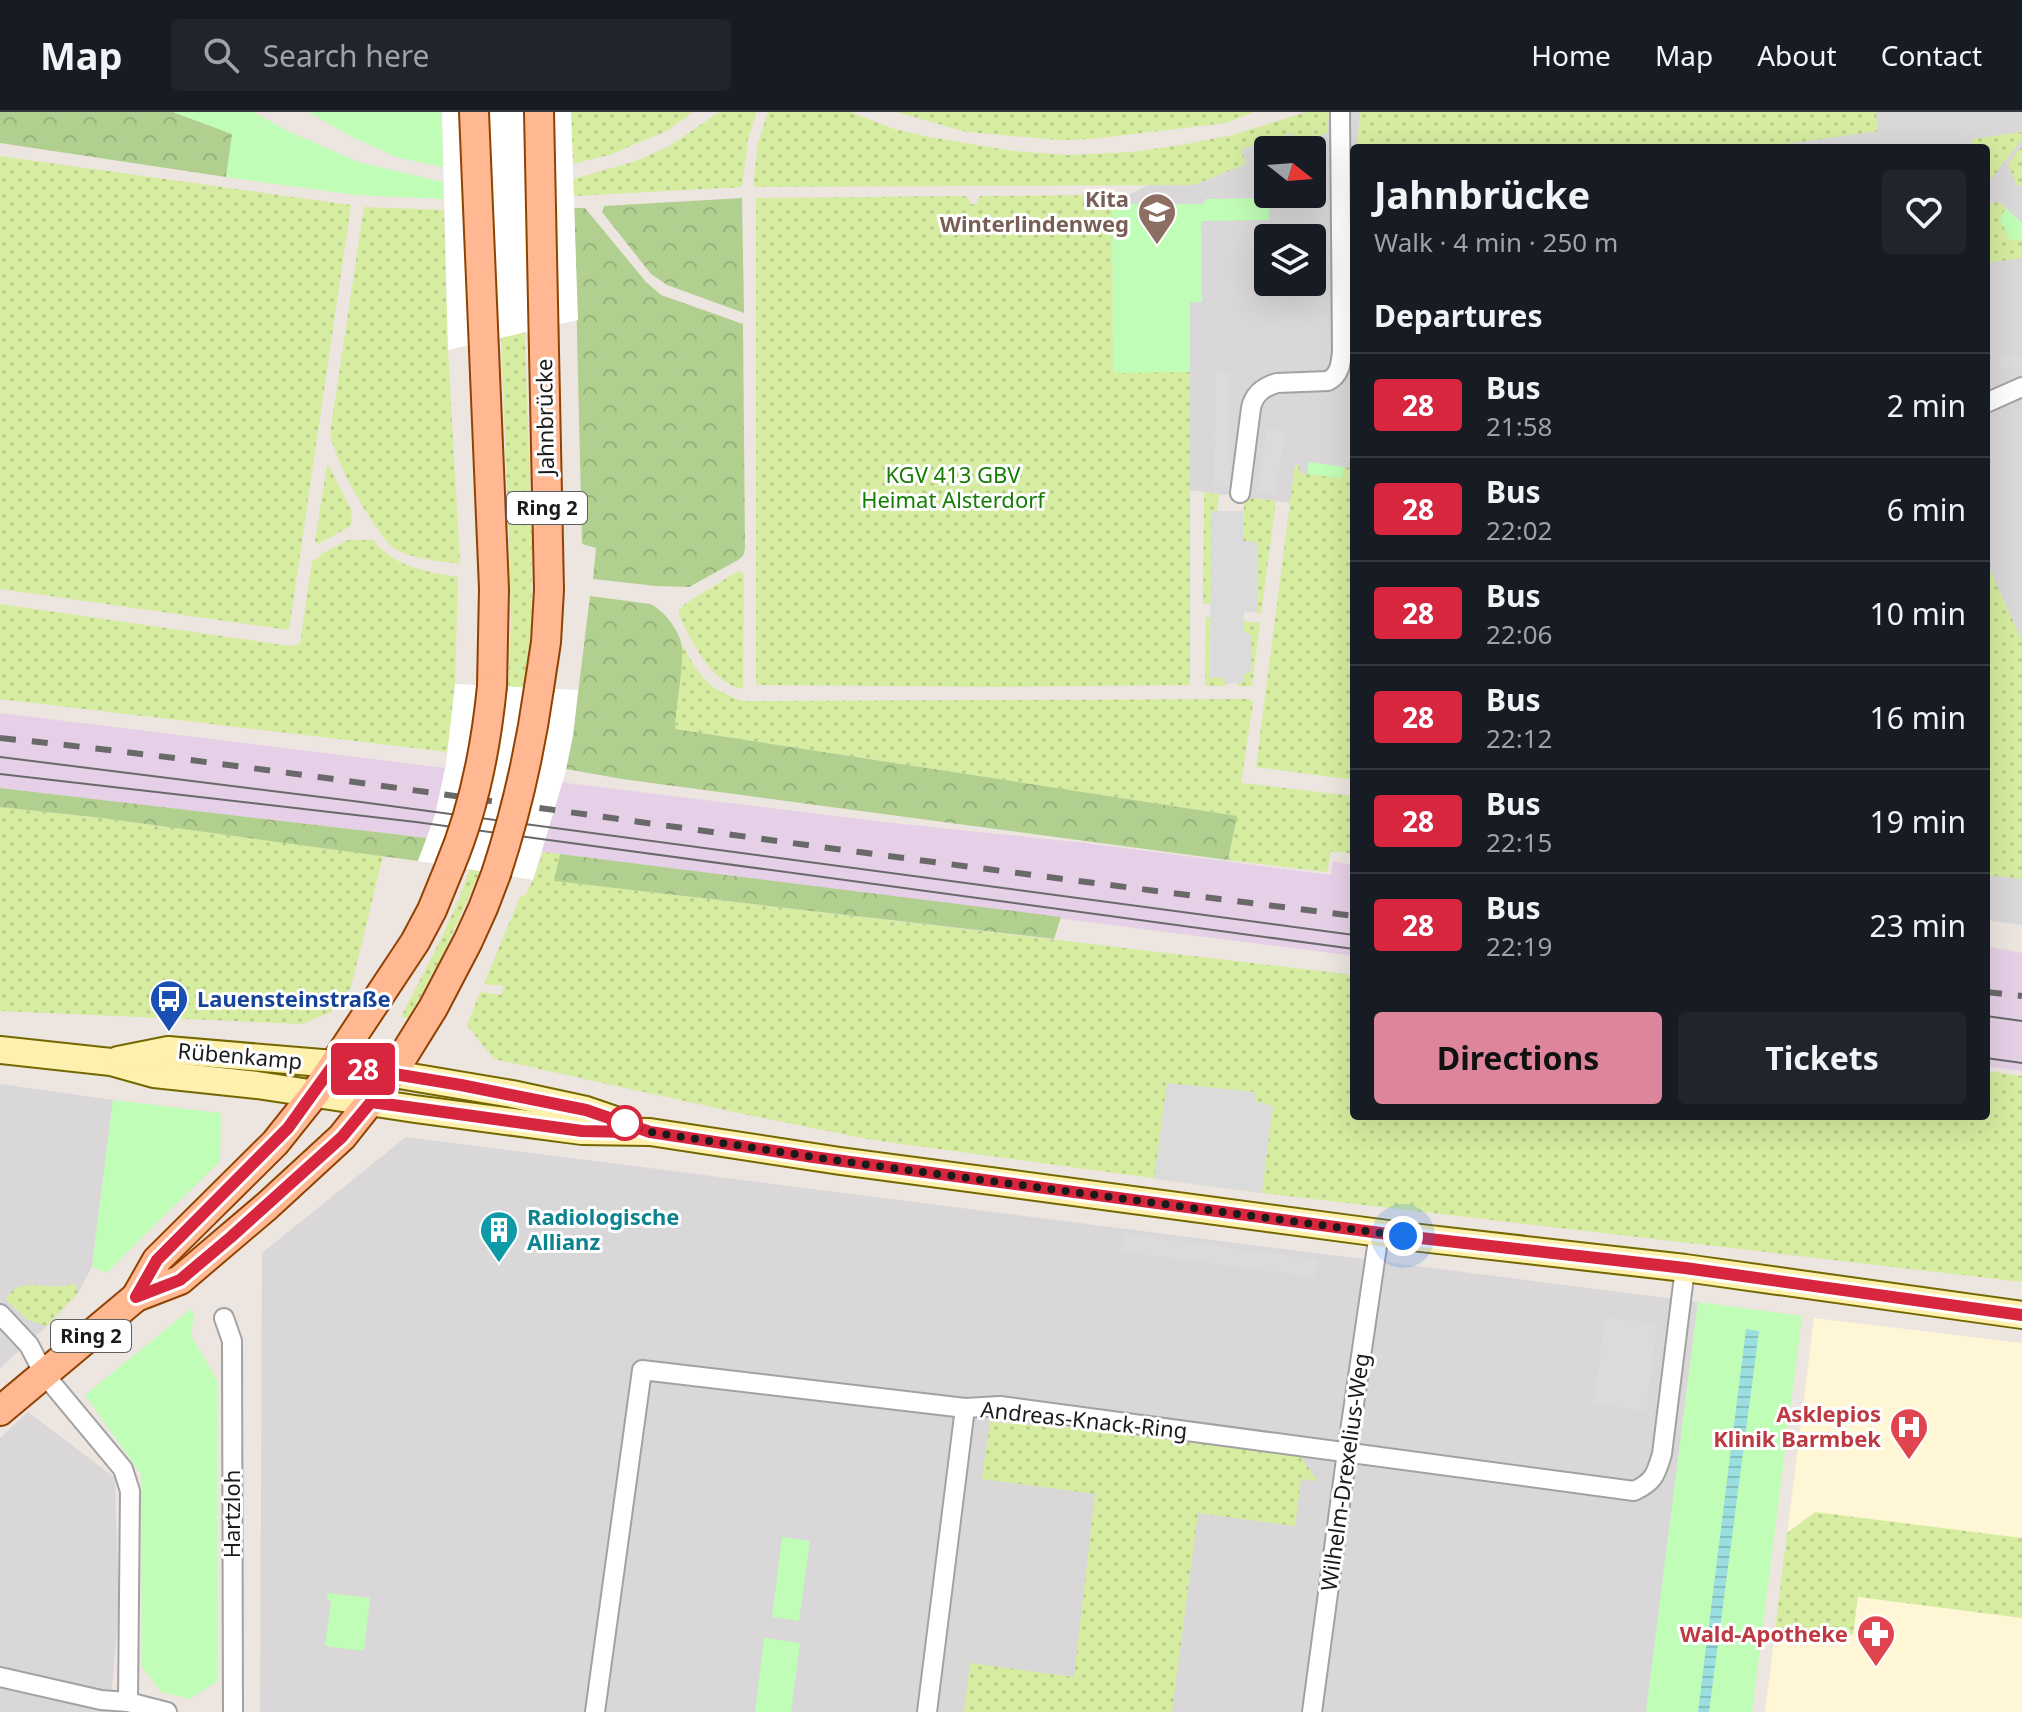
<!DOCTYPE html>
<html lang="en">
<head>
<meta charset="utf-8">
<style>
  :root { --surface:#171b24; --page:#20242c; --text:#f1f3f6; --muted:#9ea1a6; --line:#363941; --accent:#dd869b }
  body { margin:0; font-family:"Noto Sans",sans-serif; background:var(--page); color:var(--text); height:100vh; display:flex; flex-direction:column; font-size:30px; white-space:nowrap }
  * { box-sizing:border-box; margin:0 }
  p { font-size:26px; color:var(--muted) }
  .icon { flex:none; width:44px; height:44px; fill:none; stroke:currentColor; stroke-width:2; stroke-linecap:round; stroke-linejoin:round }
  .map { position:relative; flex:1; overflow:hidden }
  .side { position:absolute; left:1350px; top:32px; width:640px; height:976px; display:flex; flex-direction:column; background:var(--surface); border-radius:8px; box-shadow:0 8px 32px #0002 }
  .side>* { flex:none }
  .badge { padding:0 16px; border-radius:6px; font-size:28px; line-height:52px }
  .needle { width:52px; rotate:107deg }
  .controls { position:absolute; left:1254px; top:24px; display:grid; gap:16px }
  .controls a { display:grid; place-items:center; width:72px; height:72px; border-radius:8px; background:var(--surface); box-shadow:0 8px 32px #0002; font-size:40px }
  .you { position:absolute; width:40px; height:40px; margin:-20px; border:6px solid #fff; border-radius:50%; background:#1a73e8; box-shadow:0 0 0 12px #1a73e833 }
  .map>.badge { position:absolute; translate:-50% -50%; box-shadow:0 0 0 4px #fff }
  h2 { padding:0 24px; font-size:30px; line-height:72px }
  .round { display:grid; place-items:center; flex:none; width:84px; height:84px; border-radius:8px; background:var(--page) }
  .head { display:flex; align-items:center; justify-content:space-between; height:136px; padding:0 24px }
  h1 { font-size:38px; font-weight:700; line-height:60px }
  .primary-button { display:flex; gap:16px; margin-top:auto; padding:16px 24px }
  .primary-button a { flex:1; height:92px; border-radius:8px; background:var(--accent); color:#111; font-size:32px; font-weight:700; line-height:92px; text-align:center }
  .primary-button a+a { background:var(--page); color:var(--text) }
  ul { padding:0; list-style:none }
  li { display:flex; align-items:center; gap:24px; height:104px; padding:0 24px; border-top:2px solid var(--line) }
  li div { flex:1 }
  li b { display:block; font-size:30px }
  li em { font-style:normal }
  li .badge { min-width:88px; font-weight:700; text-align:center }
  header { display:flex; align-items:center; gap:48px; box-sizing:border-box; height:112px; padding:0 40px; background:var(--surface); border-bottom:2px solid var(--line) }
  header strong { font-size:38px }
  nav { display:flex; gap:44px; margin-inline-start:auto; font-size:28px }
  .search { width:560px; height:72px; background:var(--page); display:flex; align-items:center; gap:20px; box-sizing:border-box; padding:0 28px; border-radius:8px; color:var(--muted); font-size:30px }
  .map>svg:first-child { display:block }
  .residential { fill:#d9d7d8; fill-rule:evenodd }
  .education { fill:#fff6d6 }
  .railway { fill:#e6d0e7 }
  .grass { fill:url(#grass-dots) }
  .forest { fill:url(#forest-crowns) }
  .park { fill:#c0fdb6 }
  .parking { fill:#dbdbdb }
  .water { fill:url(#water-rules) }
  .pier { fill:#fff }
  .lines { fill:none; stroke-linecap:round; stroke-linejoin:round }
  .street-casing { stroke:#a2a2a2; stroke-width:22 }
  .secondary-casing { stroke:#736700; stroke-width:30 }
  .primary-casing { stroke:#914200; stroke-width:32 }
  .street { stroke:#fff; stroke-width:18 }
  .secondary { stroke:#fef0ad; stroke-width:26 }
  .primary { stroke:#ffb892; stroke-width:28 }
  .tram { stroke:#696969; stroke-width:2 }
  .rail { stroke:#696969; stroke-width:6; stroke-dasharray:16 16; stroke-linecap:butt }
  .primary-bridge-casing { stroke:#914200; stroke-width:32; stroke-linecap:butt }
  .primary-bridge { stroke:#ffb892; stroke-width:28 }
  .line-casing { stroke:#fff; stroke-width:18 }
  .line { stroke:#d7263d; stroke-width:12 }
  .walk { stroke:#1b1b1b; stroke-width:8; stroke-dasharray:0 14.4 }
  .stop-dot { fill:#fff; stroke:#d7263d; stroke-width:4 }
  .labels { text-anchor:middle; stroke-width:6; stroke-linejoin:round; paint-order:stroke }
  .shield { fill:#fff; stroke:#5f5f5f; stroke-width:2 }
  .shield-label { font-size:20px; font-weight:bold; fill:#1b1b1b }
  .education-label { font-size:22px; font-weight:bold; fill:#785e54; stroke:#fff; text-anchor:end }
  .street-label { font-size:22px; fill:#1b1b1b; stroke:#fff }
  .park-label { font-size:22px; fill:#147d04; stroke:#fff }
  .transit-label { font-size:22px; font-weight:bold; fill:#164399; stroke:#fff; text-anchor:start }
  .culture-label { font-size:22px; font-weight:bold; fill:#0d838f; stroke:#fff; text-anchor:start }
  .health-label { font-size:22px; font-weight:bold; fill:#be3a42; stroke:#fff; text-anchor:end }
</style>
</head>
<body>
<header>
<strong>Map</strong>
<div class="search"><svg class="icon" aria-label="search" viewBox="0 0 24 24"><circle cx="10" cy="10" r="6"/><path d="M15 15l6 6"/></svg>Search here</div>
<nav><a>Home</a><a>Map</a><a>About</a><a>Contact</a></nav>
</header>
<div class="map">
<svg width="2022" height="1600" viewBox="0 0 2022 1600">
  <defs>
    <pattern id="grass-dots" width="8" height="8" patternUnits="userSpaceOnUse" patternTransform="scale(2)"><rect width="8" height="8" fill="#d6eca0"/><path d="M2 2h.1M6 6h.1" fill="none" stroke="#b7ca89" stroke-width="1.8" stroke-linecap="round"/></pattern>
    <pattern id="forest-crowns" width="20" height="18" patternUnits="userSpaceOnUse" patternTransform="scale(2)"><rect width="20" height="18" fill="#b1d090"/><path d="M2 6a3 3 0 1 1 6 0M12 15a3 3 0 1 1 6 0" fill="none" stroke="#98b27c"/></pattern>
    <pattern id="water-rules" width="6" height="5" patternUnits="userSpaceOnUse" patternTransform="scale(2)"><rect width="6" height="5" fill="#9bdedf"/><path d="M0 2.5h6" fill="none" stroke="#85bebf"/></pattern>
  </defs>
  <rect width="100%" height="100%" fill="#ede5df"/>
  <g class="residential">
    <path d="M1304,0H2022V813L1986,808V36H1354V371L1294,364L1290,391L1190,378V260L1113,261L1112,92L1237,25ZM1268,38H1312V82H1268ZM1268,126H1312V170H1268Z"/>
    <path d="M0,972L113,988L92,1154L78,1181L47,1214L0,1256Z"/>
    <path d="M406,1025L1698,1190L1646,1600H260L262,1141Z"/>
    <path d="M28,1300L115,1366L119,1492L110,1600H0V1326Z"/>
  </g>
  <path class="education" d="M1814,1206L2022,1231V1600H1765Z"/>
  <g class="railway">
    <path d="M0,601L884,710L1085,731L1331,763L1333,749L1354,753V844L543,740L0,676Z"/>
    <path d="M1986,834L2022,841V959L1986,954Z"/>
  </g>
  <g class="grass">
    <path d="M492,0L520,87L532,430L531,517L524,575L501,692L480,759L446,836L409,906L401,905L438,833L456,794L470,757L508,575L511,511L509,425Z"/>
    <path d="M571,0H693L667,19L609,43L573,52Z"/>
    <path d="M719,0H756L748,28L742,75L574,84L573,67L633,50L668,35Z"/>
    <path d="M768,0H851L894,17L929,25L1013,39L1068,43L1132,40L1181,33L1232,23L1307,0H1329L1327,21L1297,34L1292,21L1241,37L1246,52L1194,73L753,75L758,31Z"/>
    <path d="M896,0H1254L1226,11L1092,27L1059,28L967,20Z"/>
    <path d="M1360,0H1876L1878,19L1756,36H1357Z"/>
    <path d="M2022,20V27L1988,71L1986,72V36H1972L1971,27Z"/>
    <path d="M2022,34V75L2017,73L2008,52Z"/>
    <path d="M0,44L351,93L289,518L0,477Z"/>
    <path d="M1102,83L1108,86L1112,92L1113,260H1190V573L1004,575L756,573V86L965,84L969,87V92H976L980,84Z"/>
    <path d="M1999,90L2006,96L2000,107L2010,127H2022V146L1987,151L1986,92Z"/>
    <path d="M364,95L444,98L448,238L460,452C442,449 409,447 394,436C385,430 380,420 374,412C355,383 339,355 330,322Z"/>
    <path d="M1295,352L1300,353L1299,361L1341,366L1344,355L1354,356V668L1256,655Z"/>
    <path d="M327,353L329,354L351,398L352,410L349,415L318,432L315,429Z"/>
    <path d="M1204,380L1219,382L1217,399H1211V492H1203Z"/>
    <path d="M1244,385L1276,389L1261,502L1258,501V430H1243Z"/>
    <path d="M348,428H373C395,456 425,459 458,465L455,572L448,640L0,587V492L290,534L300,532L312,450L325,440Z"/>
    <path d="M1986,449L2022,529V767L1986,763Z"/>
    <path d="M738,459L742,460L744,464L743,577C712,572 691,529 679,503V499L685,492Z"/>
    <path d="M1206,505H1211L1210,566H1225L1226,574H1205Z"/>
    <path d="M1243,509L1260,511L1252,574H1238V571H1243Z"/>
    <path d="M682,532C700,565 707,577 743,589L1249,587L1253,591L1241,671L1354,684V742L1331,739L1327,760L1228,748L1236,704L675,617Z"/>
    <path d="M0,695L102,706L383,744L351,875L331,900L302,912L0,899Z"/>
    <path d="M543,740L560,742L555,769L1354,863V1004H1986V959L2022,964V1170L1262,1081L873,1028L748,1003L494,947L467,913L480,880L501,883L504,874L484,872L520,785L526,782L533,768Z"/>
    <path d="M74,1171L78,1181L47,1214L28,1208L6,1188C17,1160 53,1182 74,1171Z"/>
    <path d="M990,1310L1128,1319L1300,1344L1318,1369L1301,1367L1295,1414L1198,1401L1172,1600H964L970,1551L1074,1565L1095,1382L982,1367Z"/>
    <path d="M1815,1400L2022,1426V1506L1858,1485L1853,1523L1803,1518L1801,1526L1782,1524L1775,1518L1787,1421Z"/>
  </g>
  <g class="forest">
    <path d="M0,0H173L233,22L226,65L0,31Z"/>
    <path d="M742,86L744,201L667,173L651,162L602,100L604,94Z"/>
    <path d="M574,96H585L646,170L661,183L743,212L745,437L743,444L738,448L689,475L656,474L593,467L596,436L582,432Z"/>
    <path d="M590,484L650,492C664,498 681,520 682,536C683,562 676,590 675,617L1237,704L1228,748L622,667L566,657L573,623Z"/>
    <path d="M0,676L427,726L418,749L102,706L0,695Z"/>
    <path d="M560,742L1061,805L1054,827L554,769Z"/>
  </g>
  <g class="park">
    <path d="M173,0H253L290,20L358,50L443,70V87L356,83L226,65L232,22Z"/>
    <path d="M308,0H442L443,55L399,46L354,26Z"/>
    <path d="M1269,86V108L1201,109L1202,190H1190V260L1113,261L1112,92H1204L1205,87Z"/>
    <path d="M2006,96L2022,111V127L2010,128L2000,107Z"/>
    <path d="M1309,350L1344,355L1342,366L1307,362Z"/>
    <path d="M113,988L221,1001L220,1049L106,1161L92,1154Z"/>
    <path d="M1698,1190L1802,1204L1752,1600H1646Z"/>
    <path d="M191,1197L194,1204L191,1223L217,1268V1569L190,1587L161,1580L142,1555L141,1362L85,1283Z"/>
    <path d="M782,1425L810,1429L799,1509L772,1505Z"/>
    <path d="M328,1481L370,1486L364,1539L325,1534L331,1489L327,1488Z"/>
    <path d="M764,1526L800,1531L791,1600H755Z"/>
  </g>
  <g class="parking">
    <path d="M2022,242V255L2001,258L1999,245Z"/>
    <path d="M1215,260H1229V376L1214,374Z"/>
    <path d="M1267,316L1285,319L1276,382L1258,380Z"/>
    <path d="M1211,399H1243V429L1258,430V501L1244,499L1243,519L1252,524L1251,560L1243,563V571L1225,572L1224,566H1210Z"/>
    <path d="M1167,971L1255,980V989L1273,994L1262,1081L1154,1067Z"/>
    <path d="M1124,1122L1318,1147L1316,1165L1122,1140Z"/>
    <path d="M1605,1205L1657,1212L1646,1299L1594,1292Z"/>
  </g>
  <path class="water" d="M1746,1217L1759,1219L1709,1600H1698Z"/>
  <g class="pier">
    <path d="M442,0H571L578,208L448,238Z"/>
    <path d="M455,572L578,578L573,623L565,662L533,768L418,749L435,703L446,652Z"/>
  </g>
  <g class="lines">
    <defs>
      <g id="street">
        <path d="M1986,291L2022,275"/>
        <path d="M1240,381L1251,296C1254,282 1263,275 1277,271L1328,269C1340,263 1341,251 1342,239L1340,0"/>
        <path d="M0,1202L29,1233L44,1262L123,1357L130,1379L128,1590"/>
        <path d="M224,1206L232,1229L233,1600"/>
        <path d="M0,1565L101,1588L128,1590L167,1600"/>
        <path d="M595,1600L642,1258L965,1296L1000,1294L1634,1379C1654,1370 1656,1362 1662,1342L1685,1156"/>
        <path d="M927,1600L965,1296"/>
        <path d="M1312,1600L1347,1340L1379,1121"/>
      </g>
      <g id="secondary">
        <path d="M0,938L111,950L154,962L257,973L415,997L582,1019L650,1020L840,1049L1403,1124L1685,1156L2022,1203"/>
        <path d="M118,948L168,938L334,952L512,982L586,998L627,1012"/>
      </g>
      <g id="primary">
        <path d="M474,0L494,477L492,574"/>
        <path d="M539,0L549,478L546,530L539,576"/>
        <path d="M136,1185L157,1148L275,1031L315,981L415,830L432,798L450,754"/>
        <path d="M0,1299L136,1185L180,1168L267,1094L342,1025L392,962L433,896L468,829L483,796L496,762"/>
      </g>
    </defs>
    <use href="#street" class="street-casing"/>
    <use href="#secondary" class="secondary-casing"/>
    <use href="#primary" class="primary-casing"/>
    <use href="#street" class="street"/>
    <use href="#secondary" class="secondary"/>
    <use href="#primary" class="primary"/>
    <g class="tram">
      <path d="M0,645L361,690L1354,823"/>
      <path d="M0,662L416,710L1354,837"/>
      <path d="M1986,904L2022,909"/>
      <path d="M1986,946L2022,951"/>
    </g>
    <g class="rail">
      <path d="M0,626C205,647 408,678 612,706C859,741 1107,773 1354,804"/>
      <path d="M1986,880L2022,884"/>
    </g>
    <defs>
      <g id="primary-bridge">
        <path d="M450,754C474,697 486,636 492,574"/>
        <path d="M496,762C516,701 530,640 539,576"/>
      </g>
    </defs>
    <use href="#primary-bridge" class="primary-bridge-casing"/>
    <use href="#primary-bridge" class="primary-bridge"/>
  </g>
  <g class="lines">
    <defs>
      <path id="line" d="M629,1020L582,1019L371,990L342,1025L231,1125L180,1168L136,1185L157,1148L288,1016L334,952L461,973L586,998L650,1020L813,1045L1403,1124L1685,1156L2022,1203"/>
    </defs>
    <use href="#line" class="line-casing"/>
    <use href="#line" class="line"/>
    <path class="walk" d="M625,1011L650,1020L840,1049L1403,1124"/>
  </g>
  <defs>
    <symbol id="school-pin" viewBox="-11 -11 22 30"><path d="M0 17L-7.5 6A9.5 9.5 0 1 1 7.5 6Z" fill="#8d6e63" stroke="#fff"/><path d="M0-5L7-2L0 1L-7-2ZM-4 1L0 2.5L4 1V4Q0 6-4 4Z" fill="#fff"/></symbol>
    <symbol id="bus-pin" viewBox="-11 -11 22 30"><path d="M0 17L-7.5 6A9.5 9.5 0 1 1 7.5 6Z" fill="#1a4fb4" stroke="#fff"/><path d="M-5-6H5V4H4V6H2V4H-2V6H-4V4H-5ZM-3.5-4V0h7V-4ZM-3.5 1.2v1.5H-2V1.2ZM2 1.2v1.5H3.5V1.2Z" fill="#fff"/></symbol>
    <symbol id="building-pin" viewBox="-11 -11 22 30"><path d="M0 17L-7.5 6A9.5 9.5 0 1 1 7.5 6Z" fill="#0f9aa8" stroke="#fff"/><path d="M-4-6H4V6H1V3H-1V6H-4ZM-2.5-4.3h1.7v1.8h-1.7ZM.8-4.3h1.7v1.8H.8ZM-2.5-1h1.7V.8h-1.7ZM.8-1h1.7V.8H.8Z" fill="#fff"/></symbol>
    <symbol id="hospital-pin" viewBox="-11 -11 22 30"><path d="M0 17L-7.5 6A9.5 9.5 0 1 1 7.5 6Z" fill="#e0444e" stroke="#fff"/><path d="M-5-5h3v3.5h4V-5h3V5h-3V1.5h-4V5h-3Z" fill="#fff"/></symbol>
    <symbol id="pharmacy-pin" viewBox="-11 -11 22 30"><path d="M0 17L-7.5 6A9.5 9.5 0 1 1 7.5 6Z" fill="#e0444e" stroke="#fff"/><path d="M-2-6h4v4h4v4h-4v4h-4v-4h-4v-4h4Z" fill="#fff"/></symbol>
  </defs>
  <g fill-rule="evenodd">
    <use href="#school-pin" x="1135" y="78" width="44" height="60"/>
    <use href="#bus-pin" x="147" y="865" width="44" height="60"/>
    <use href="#building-pin" x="477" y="1096" width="44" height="60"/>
    <use href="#hospital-pin" x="1887" y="1293" width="44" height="60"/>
    <use href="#pharmacy-pin" x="1854" y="1500" width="44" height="60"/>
  </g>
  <circle class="stop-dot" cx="625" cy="1011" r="16"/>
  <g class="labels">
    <g class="shield">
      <rect x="507" y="380" width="80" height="32" rx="6"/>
      <rect x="51" y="1208" width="80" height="32" rx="6"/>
    </g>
    <g class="shield-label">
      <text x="547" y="403">Ring 2</text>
      <text x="91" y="1231">Ring 2</text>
    </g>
    <g class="education-label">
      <text x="1129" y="95">Kita<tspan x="1129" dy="25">Winterlindenweg</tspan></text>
    </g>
    <g class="street-label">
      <text transform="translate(545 305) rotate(-91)" y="8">Jahnbrücke</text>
      <text transform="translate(240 944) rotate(5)" y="8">Rübenkamp</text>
      <text transform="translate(1084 1308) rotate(6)" y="8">Andreas-Knack-Ring</text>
      <text transform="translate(1345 1360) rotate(-82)" y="8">Wilhelm-Drexelius-Weg</text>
      <text transform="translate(232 1402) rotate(-90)" y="8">Hartzloh</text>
    </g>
    <g class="park-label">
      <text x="953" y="371">KGV 413 GBV<tspan x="953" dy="25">Heimat Alsterdorf</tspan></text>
    </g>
    <g class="transit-label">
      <text x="197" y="895">Lauensteinstraße</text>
    </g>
    <g class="culture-label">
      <text x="527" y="1113">Radiologische<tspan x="527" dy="25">Allianz</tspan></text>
    </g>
    <g class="health-label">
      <text x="1881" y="1310">Asklepios<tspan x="1881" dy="25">Klinik Barmbek</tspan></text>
      <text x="1848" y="1530">Wald-Apotheke</text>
    </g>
  </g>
</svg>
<div class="controls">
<a><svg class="needle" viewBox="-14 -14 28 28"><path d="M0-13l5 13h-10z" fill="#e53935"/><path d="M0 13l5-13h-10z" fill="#9ea1a6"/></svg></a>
<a><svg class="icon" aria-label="layers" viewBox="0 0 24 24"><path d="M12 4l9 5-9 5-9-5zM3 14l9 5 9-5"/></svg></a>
</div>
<div class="you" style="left:1403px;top:1124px"></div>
<b class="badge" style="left:363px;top:957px;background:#d7263d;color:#fff">28</b>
<section class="side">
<div class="head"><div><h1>Jahnbrücke</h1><p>Walk · 4 min · 250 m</p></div><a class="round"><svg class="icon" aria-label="heart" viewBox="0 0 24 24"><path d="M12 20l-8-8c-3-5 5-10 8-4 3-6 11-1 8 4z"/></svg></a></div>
<h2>Departures</h2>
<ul>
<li><span class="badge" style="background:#d7263d;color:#fff">28</span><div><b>Bus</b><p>21:58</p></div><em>2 min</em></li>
<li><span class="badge" style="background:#d7263d;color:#fff">28</span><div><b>Bus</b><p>22:02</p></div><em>6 min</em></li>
<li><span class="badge" style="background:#d7263d;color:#fff">28</span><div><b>Bus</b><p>22:06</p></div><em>10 min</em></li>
<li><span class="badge" style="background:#d7263d;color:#fff">28</span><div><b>Bus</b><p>22:12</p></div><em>16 min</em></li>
<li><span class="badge" style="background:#d7263d;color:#fff">28</span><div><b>Bus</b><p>22:15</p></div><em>19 min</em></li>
<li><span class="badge" style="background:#d7263d;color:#fff">28</span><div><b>Bus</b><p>22:19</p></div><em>23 min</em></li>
</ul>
<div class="primary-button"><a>Directions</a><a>Tickets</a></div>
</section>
</div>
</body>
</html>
